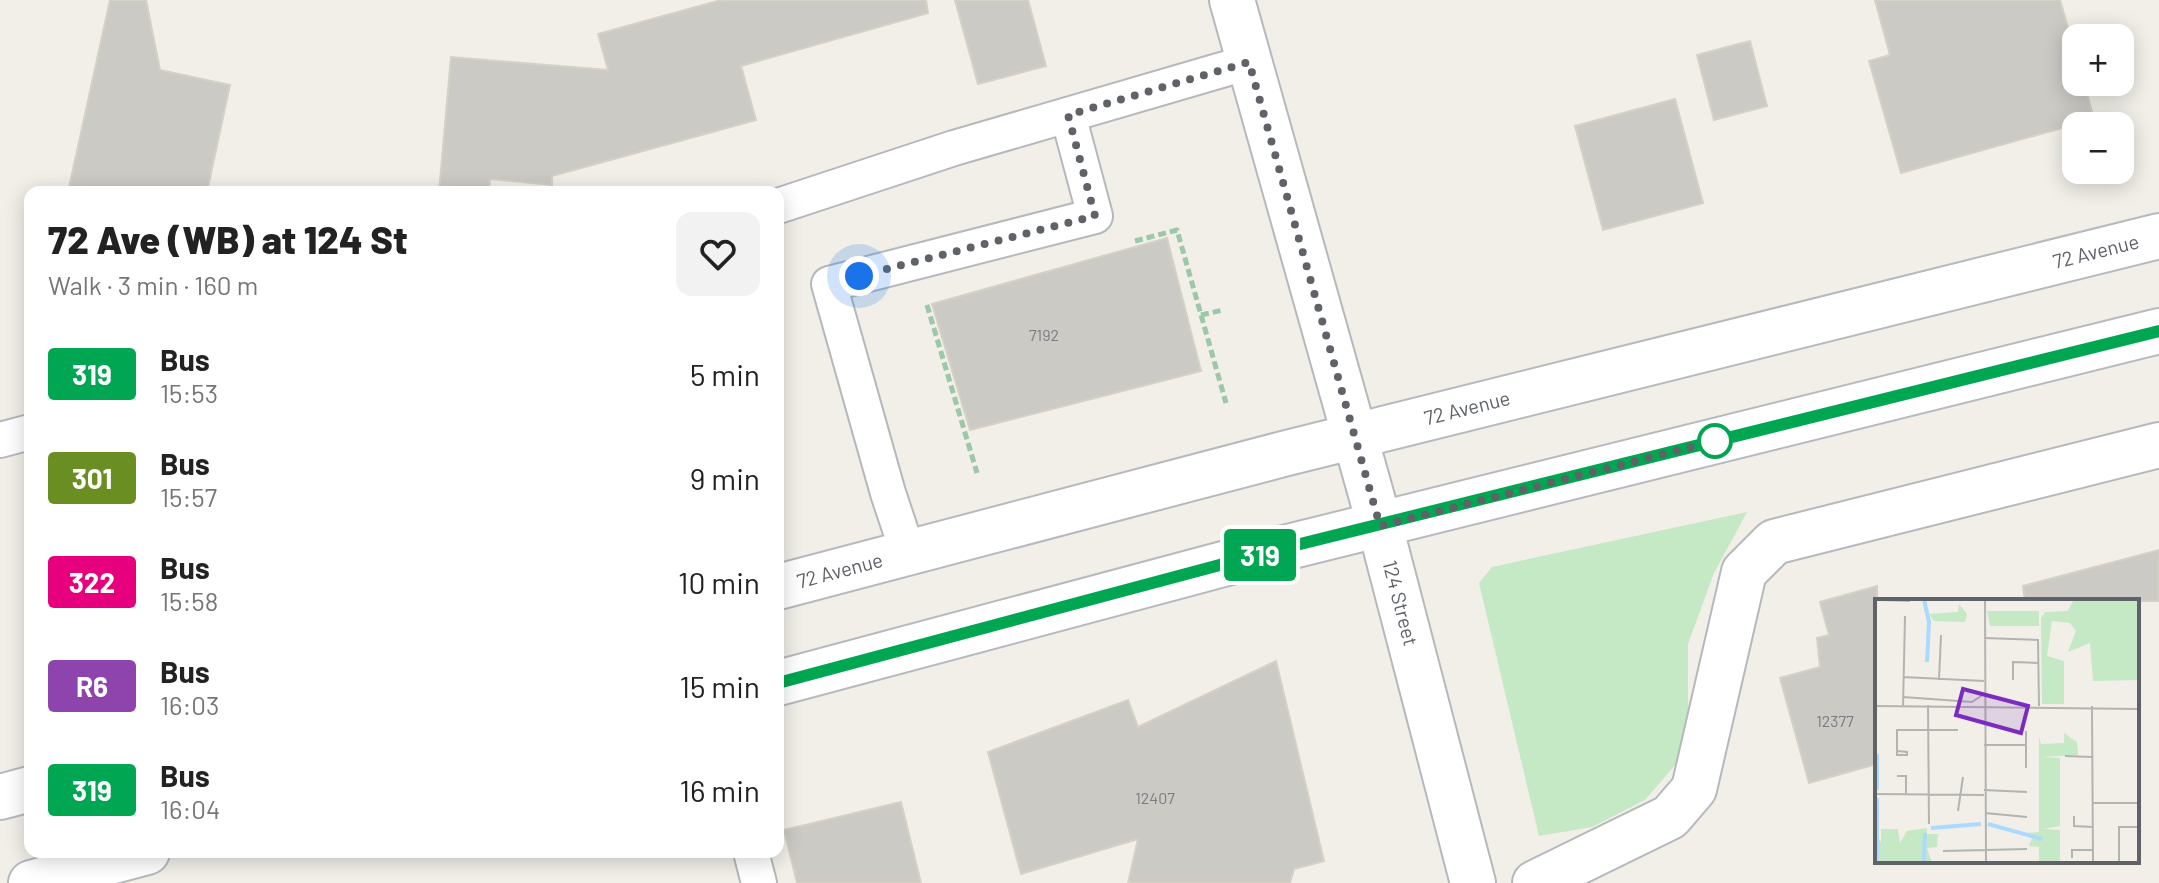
<!DOCTYPE html>
<html lang="en">
<head>
<meta charset="utf-8">
<style>
  :root { --surface:#fff; --page:#f2f2f2; --text:#222; --muted:#767676 }
  body { margin:0; font-family:Barlow,sans-serif; background:var(--page); color:var(--text); height:100vh; display:flex; flex-direction:column; font-size:30px; white-space:nowrap }
  * { box-sizing:border-box; margin:0 }
  p { font-size:26px; color:var(--muted) }
  .icon { flex:none; width:44px; height:44px; fill:none; stroke:currentColor; stroke-width:2; stroke-linecap:round; stroke-linejoin:round }
  .map { position:relative; flex:1; overflow:hidden }
  .sheet { position:absolute; left:24px; top:186px; width:760px; height:672px; display:flex; flex-direction:column; background:var(--surface); border-radius:16px; box-shadow:0 4px 20px #0003 }
  .sheet>* { flex:none }
  .badge { padding:0 16px; border-radius:6px; font-size:28px; line-height:52px }
  .controls { position:absolute; left:2062px; top:24px; display:grid; gap:16px }
  .controls a { display:grid; place-items:center; width:72px; height:72px; border-radius:16px; background:var(--surface); box-shadow:0 4px 20px #0003; font-size:40px }
  .you { position:absolute; width:40px; height:40px; margin:-20px; border:6px solid #fff; border-radius:50%; background:#1a73e8; box-shadow:0 0 0 12px #1a73e833 }
  .map>.badge { position:absolute; translate:-50% -50%; box-shadow:0 0 0 4px #fff }
  .round { display:grid; place-items:center; flex:none; width:84px; height:84px; border-radius:16px; background:var(--page) }
  .head { display:flex; align-items:center; justify-content:space-between; height:136px; padding:0 24px }
  h1 { font-size:38px; font-weight:800; line-height:60px }
  ul { padding:0; list-style:none }
  li { display:flex; align-items:center; gap:24px; height:104px; padding:0 24px }
  li div { flex:1 }
  li b { display:block; font-size:30px }
  li em { font-style:normal }
  li .badge { min-width:88px; font-weight:700; text-align:center }
  .map>svg:first-child { display:block }
  .green { fill:#c5e8c5 }
  .building { fill:#cccac5; stroke:#d6d1c6; stroke-width:2 }
  .lines { fill:none; stroke-linecap:round; stroke-linejoin:round }
  .service-casing { stroke:#b5b8bc; stroke-width:38 }
  .minor-casing { stroke:#b5b8bc; stroke-width:48 }
  .tertiary-casing { stroke:#b5b8bc; stroke-width:48 }
  .secondary-casing { stroke:#b6babf; stroke-width:48 }
  .path { stroke:#9cc7a9; stroke-width:5; stroke-dasharray:8 4; stroke-linecap:butt }
  .service { stroke:#fff; stroke-width:34 }
  .minor { stroke:#fff; stroke-width:44 }
  .tertiary { stroke:#fff; stroke-width:44 }
  .secondary { stroke:#fff; stroke-width:44 }
  .line-casing { stroke:#fff; stroke-width:18 }
  .line { stroke:#00a651; stroke-width:12 }
  .walk { stroke:#5f6368; stroke-width:8; stroke-dasharray:0 14.4 }
  .stop-dot { fill:#fff; stroke:#00a651; stroke-width:4 }
  .labels { text-anchor:middle; stroke-width:7; stroke-linejoin:round; paint-order:stroke }
  .number-label { font-size:16px; fill:#7a7d7f }
  .street-label { font-size:20px; fill:#5f6368; stroke:#fff }
  .inset-river { fill:none; stroke:#aadaff; stroke-width:4 }
  .inset-road { fill:none; stroke:#b3b3b1; stroke-width:2 }
  .view { fill:#7b2cbf; fill-opacity:0.15; stroke:#7b2cbf; stroke-width:4 }
  .inset-edge { fill:none; stroke:#5f6368; stroke-width:4 }
</style>
</head>
<body>
<div class="map">
<svg width="2159" height="883" viewBox="0 0 2159 883">
  <rect width="100%" height="100%" fill="#f1efe8"/>
  <path class="green" d="M1747,512L1714,573L1688,644V750L1645,800L1592,827L1539,836L1479,583L1492,567Z"/>
  <g class="building">
    <path d="M110,0H146L160,70L230,85L207,192H68Z"/>
    <path d="M721,0H926L928,13L741,66L756,120L552,176V185L490,179L489,192H439L451,57L608,70L598,34Z"/>
    <path d="M955,0H1028L1046,66L978,84Z"/>
    <path d="M1875,0H2060L2076,55V82H2084L2094,119L1901,173L1869,61L1890,55Z"/>
    <path d="M1750,41L1767,106L1714,120L1697,55Z"/>
    <path d="M1675,99L1703,203L1603,230L1575,126Z"/>
    <path d="M1167,238L1201,371L970,430L932,304Z"/>
    <path d="M2159,550V601H2025L2023,586Z"/>
    <path d="M1877,586V764L1809,783L1780,678L1820,667L1817,638L1829,635L1820,602Z"/>
    <path d="M1276,661L1324,861L1294,869L1290,883H1128L1138,839L1021,874L988,752L1128,700L1138,727Z"/>
    <path d="M901,802L921,883H797L784,830Z"/>
  </g>
  <g class="lines">
    <defs>
      <g id="service">
        <path d="M778,206L954,148L1249,62"/>
        <path d="M0,440L30,432"/>
        <path d="M908,553L888,493L829,284L1095,216L1068,115"/>
        <path d="M751,852L759,883"/>
      </g>
      <path id="minor" d="M1535,883L1670,817L1694,789L1744,572L1774,542L2159,445"/>
      <g id="tertiary">
        <path id="s1" d="M1232,0L1380,526L1473,883"/>
      </g>
      <g id="secondary">
        <path id="s2" d="M778,587L1283,454L2159,236"/>
        <path d="M778,683L1272,551L2159,331"/>
        <path d="M0,797L30,789"/>
        <path d="M31,883L147,852"/>
      </g>
    </defs>
    <use href="#service" class="service-casing"/>
    <use href="#minor" class="minor-casing"/>
    <use href="#tertiary" class="tertiary-casing"/>
    <use href="#secondary" class="secondary-casing"/>
    <g class="path">
      <path d="M1135,241L1177,230L1226,403"/>
      <path d="M927,305L977,473"/>
      <path d="M1201,315L1223,310"/>
    </g>
    <use href="#service" class="service"/>
    <use href="#minor" class="minor"/>
    <use href="#tertiary" class="tertiary"/>
    <use href="#secondary" class="secondary"/>
  </g>
  <g class="lines">
    <defs>
      <path id="line" d="M778,683L1272,551L2159,331"/>
    </defs>
    <use href="#line" class="line-casing"/>
    <use href="#line" class="line"/>
    <path class="walk" d="M859,276L1095,216L1068,115L1249,62L1380,526L1715,441"/>
  </g>
  <circle class="stop-dot" cx="1715" cy="441" r="16"/>
  <g class="labels">
    <g class="number-label">
      <text x="1044" y="341">7192</text>
      <text x="1835" y="727">12377</text>
      <text x="1155" y="804">12407</text>
    </g>
    <g class="street-label">
      <text dy="7" stroke="none"><textPath href="#s2" startOffset="1360">72 Avenue</textPath></text>
      <text dy="7" stroke="none"><textPath href="#s2" startOffset="712">72 Avenue</textPath></text>
      <text dy="7" stroke="none"><textPath href="#s2" startOffset="64">72 Avenue</textPath></text>
      <text dy="7" stroke="none"><textPath href="#s1" startOffset="626">124 Street</textPath></text>
    </g>
  </g>
  <g transform="translate(1875 599)">
    <rect width="264" height="264" fill="#f1efe8"/>
    <path d="M191,0H264V81L218,82L215,44L193,53L201,32L195,24L177,22L172,57L189,62V105H167L166,19L170,13L193,12L198,2ZM84,5L92,15L90,23L59,22L54,15L83,13ZM112,12H164V27H115ZM189,134L202,143L203,156L166,158L185,159V227L168,230L185,231V264H164V248L154,247L157,239L151,234L164,233V138L166,145L189,144ZM52,229V235H63L62,248L52,249L57,264H0V240L3,237L6,244V230H23L25,244L32,232Z" fill="#c5e8c5"/>
    <path class="inset-river" d="M49,0L54,23L52,63M2,155V191M2,199V261M113,225L167,240M56,229L106,225M49,264L50,234"/>
    <path class="inset-road" d="M110,0L111,264M122,0H155M7,1L35,2M109,39L163,41L164,107M28,78L109,82M64,81L66,36M138,81V63L164,64M0,85V0M28,98L97,103L109,95M53,106L54,225M0,107L264,110M217,107L218,264M28,108L30,17M109,146H151M22,152V131H83M22,152L32,153V156H22ZM190,157L217,158M151,169V132M22,177H31V195M109,191L152,193M0,195L109,196M218,204H264M83,212L88,178M110,214L152,218M199,217V227L218,228M68,252L152,250M197,259V251H218M244,264V228H264"/>
    <path class="view" d="M88,90L153,107L146,134L81,116Z"/>
    <rect width="264" height="264" class="inset-edge"/>
  </g>
</svg>
<div class="controls">
<a>+</a>
<a>−</a>
</div>
<div class="you" style="left:859px;top:276px"></div>
<b class="badge" style="left:1260px;top:555px;background:#00a651;color:#fff">319</b>
<section class="sheet">
<div class="head"><div><h1>72 Ave (WB) at 124 St</h1><p>Walk · 3 min · 160 m</p></div><a class="round"><svg class="icon" aria-label="heart" viewBox="0 0 24 24"><path d="M12 20l-8-8c-3-5 5-10 8-4 3-6 11-1 8 4z"/></svg></a></div>
<ul>
<li><span class="badge" style="background:#00a651;color:#fff">319</span><div><b>Bus</b><p>15:53</p></div><em>5 min</em></li>
<li><span class="badge" style="background:#6b8e23;color:#fff">301</span><div><b>Bus</b><p>15:57</p></div><em>9 min</em></li>
<li><span class="badge" style="background:#e6007e;color:#fff">322</span><div><b>Bus</b><p>15:58</p></div><em>10 min</em></li>
<li><span class="badge" style="background:#8e44ad;color:#fff">R6</span><div><b>Bus</b><p>16:03</p></div><em>15 min</em></li>
<li><span class="badge" style="background:#00a651;color:#fff">319</span><div><b>Bus</b><p>16:04</p></div><em>16 min</em></li>
</ul>
</section>
</div>
</body>
</html>
